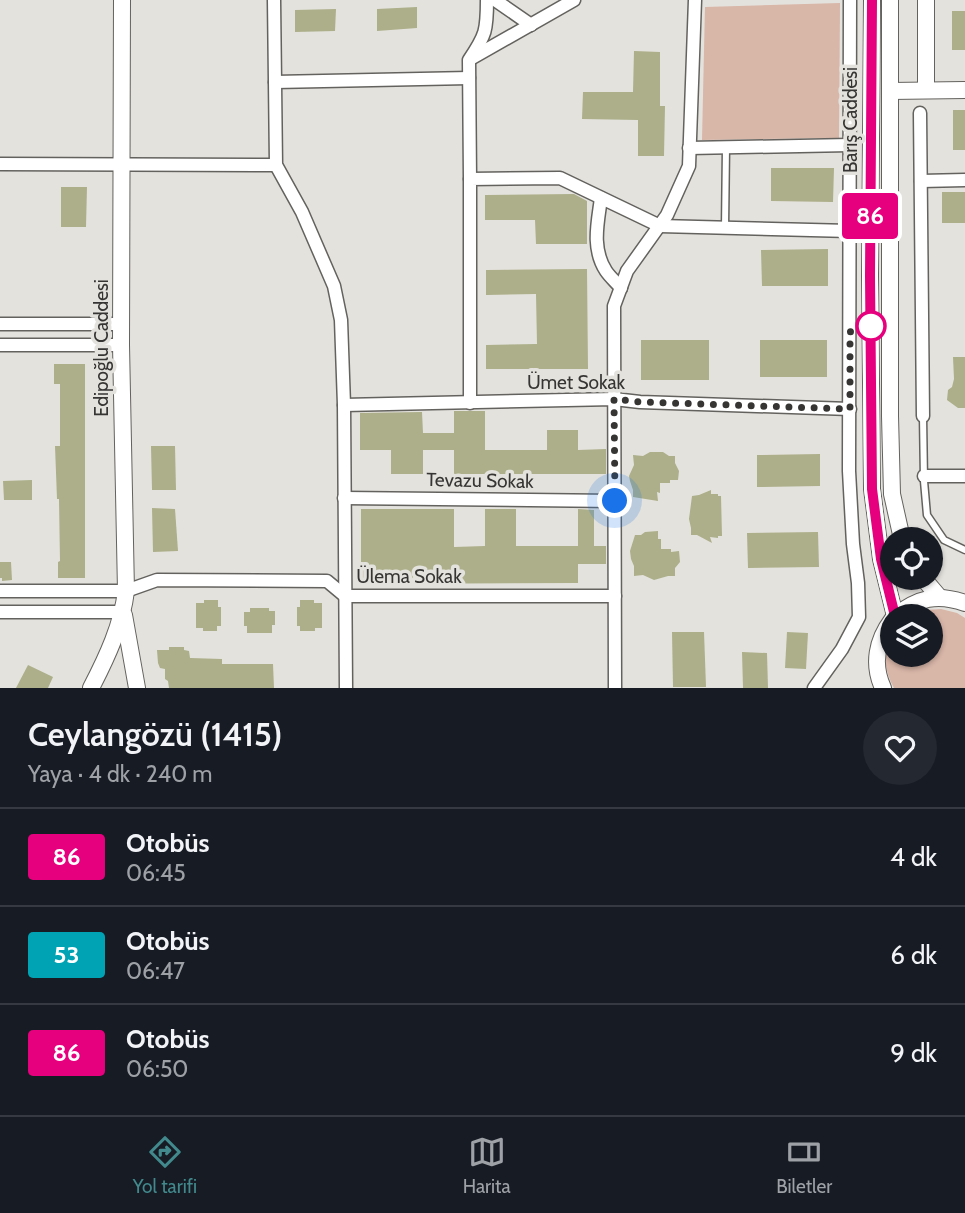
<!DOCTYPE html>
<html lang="tr">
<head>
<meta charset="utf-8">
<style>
  :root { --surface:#171b24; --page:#242831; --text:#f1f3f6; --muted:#9ea1a6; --line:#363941; --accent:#41898c }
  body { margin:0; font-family:Cabin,sans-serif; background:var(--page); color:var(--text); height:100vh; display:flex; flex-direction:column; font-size:26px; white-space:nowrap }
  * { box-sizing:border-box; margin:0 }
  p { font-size:23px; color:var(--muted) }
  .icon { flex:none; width:38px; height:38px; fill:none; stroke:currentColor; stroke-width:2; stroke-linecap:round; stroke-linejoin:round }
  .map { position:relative; height:688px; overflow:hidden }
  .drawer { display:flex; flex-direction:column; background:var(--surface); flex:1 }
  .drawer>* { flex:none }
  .badge { padding:0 14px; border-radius:5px; font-size:24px; line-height:46px }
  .controls { position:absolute; left:880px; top:527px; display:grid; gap:14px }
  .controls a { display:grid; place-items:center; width:63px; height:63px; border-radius:50%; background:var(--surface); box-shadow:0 2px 5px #0004; font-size:35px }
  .you { position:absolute; width:35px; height:35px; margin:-18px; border:5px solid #fff; border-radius:50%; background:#1a73e8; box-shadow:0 0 0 10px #1a73e833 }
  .map>.badge { position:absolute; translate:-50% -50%; box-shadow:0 0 0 4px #fff }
  .round { display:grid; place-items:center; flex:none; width:74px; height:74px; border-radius:37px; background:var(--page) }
  .headline { display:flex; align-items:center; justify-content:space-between; height:119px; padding:0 28px }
  h1 { font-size:33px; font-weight:600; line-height:52px }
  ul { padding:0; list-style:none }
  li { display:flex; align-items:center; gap:21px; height:98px; padding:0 28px; border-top:2px solid var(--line) }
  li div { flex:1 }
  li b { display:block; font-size:26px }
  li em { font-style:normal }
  li .badge { min-width:77px; font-weight:700; text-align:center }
  .menu { display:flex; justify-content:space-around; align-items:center; height:98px; border-top:2px solid var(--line); background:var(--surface); font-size:19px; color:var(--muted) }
  .menu a { display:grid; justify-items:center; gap:4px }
  .menu .on { color:var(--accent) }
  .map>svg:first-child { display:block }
  .green { fill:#d8b6a8 }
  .building { fill:#acaf89 }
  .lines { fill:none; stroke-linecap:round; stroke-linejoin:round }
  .lane-casing { stroke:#64625e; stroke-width:9 }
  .street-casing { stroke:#64625e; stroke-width:15 }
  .secondary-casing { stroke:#64625e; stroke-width:18 }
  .lane { stroke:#fff; stroke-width:6 }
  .street { stroke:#fff; stroke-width:12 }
  .secondary { stroke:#fff; stroke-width:16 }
  .line-casing { stroke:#fff; stroke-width:16 }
  .line { stroke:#e6007e; stroke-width:10 }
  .walk { stroke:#363533; stroke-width:7; stroke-dasharray:0 12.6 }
  .stop-dot { fill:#fff; stroke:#e6007e; stroke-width:3.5 }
  .labels { text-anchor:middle; stroke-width:7; stroke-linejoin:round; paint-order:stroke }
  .street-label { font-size:19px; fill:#363533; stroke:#e4e2dd }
</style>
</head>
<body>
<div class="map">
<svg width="965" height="688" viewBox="0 0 965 688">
  <rect width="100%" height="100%" fill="#e4e2dd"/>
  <g class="green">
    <path d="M840,3L839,138L702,140L705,7Z"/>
    <path d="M941,609L957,613L965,618V688H894C884,670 882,652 892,634V654H931V616H909L925,610Z"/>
  </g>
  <g class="building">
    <path d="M417,7V28L377,31V9Z"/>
    <path d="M336,9L335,31L295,32V10Z"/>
    <rect x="952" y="11" width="13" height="39"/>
    <path d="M634,51L660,52V106H665L664,156H638V120L582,119L583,92H633Z"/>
    <rect x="953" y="110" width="12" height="40"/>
    <path d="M771,168H834L833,202L771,201Z"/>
    <path d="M61,187H87L86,227H61Z"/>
    <rect x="942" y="192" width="23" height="31"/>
    <path d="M574,194L587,201V244H536L535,220H485V195Z"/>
    <path d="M828,249V286H762L761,250Z"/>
    <path d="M587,269L588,369H486V345L537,344L536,294L486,295V270Z"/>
    <rect x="641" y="340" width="68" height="40"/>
    <rect x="760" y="340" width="67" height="37"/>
    <path d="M953,357H965V408H958L947,400L948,390L952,387L954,379Z"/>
    <path d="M54,364H85V578H58V562L60,561L59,499H57L55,446H60V384H54Z"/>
    <path d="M454,411H485V450H547V430H578V450L606,449V474H454V450H423V474H391V450H360V413L422,412L423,433H454Z"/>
    <path d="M151,446H175L176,490H152Z"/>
    <path d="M650,452H663L669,456H675V463L679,471L678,480H670V483H660V493L657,492L658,501L633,497V490L630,481L629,476L634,465L633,455L643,456Z"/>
    <path d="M820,454V486L757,487V455Z"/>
    <path d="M32,480V500H4L3,481Z"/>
    <path d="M711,490V494H718V496H721L722,536H718V538L710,537L712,543L697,535H691V528L689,519L692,496L699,495Z"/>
    <path d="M152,508L175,509L178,551L153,552Z"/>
    <path d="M361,509H454V547L485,546V509H516V546H578V509L594,510V546H606V564H578V583L361,584Z"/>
    <path d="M658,531V539H661V549H671V552L679,551L680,562L675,568V576H668L654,580L643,575L634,576V566L631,559L630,551L635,535H641L645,532Z"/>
    <path d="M818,532L819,567L748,568L747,533Z"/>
    <path d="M0,562H11L12,580L2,581V578H0Z"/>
    <path d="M204,600H218V607H221V626H217V631H203V628H196V603H204Z"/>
    <path d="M300,600H314V603H322V628H315V631H300V626H297V607H300Z"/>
    <path d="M250,608H269V611H275V625H272V633H247V626H244V612H250Z"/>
    <path d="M672,632H704L706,687H673Z"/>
    <path d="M787,632L808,633L806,669L785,668Z"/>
    <path d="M169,647H184V650L189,651L190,658L222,659V664H273L274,688H169L168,681L165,679V669L160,668L158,663L157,650H169Z"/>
    <path d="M742,652L767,653L768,688H743Z"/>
    <path d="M28,665L53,677L48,688H16Z"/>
  </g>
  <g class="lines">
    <defs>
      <g id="lane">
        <path d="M725,228L726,147"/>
        <path d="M923,416L924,481L927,515L944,540L965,550"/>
      </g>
      <g id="street">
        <path d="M274,0L276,165L302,212L334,286L341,320L344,405L346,688"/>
        <path d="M495,0L531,25"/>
        <path d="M472,58L574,0"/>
        <path d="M275,82L469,78"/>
        <path d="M920,113L923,416"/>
        <path d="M689,148L850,145"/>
        <path d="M0,164L276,165"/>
        <path d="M470,179L469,60C486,35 487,30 487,0"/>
        <path d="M921,181L965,180"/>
        <path d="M601,198C598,222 591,248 606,271C610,277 616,282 621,288"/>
        <path d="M0,324H121"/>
        <path d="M0,345H121"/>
        <path d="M470,403V179L560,178L660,226L850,231"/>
        <path d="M344,405L614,399L640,402L850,409"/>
        <path d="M924,476H965"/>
        <path d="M344,498L615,501"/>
        <path d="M0,591H126L157,580L327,581L345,596H615"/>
        <path d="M0,612H124"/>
        <path d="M615,688L614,306L627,271L667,215L689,166L695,0"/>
        <path d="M814,688L842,649L859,617L858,583L853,544L849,471L850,0"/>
      </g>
      <g id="secondary">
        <path d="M872,0L870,276L872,489L881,559L895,616"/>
        <path d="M890,0V416L892,494L902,539"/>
        <path d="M926,90V0"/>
        <path d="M890,91L965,90"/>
        <path d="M923,578L940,598"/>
        <path d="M124,615L137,688"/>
        <path d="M895,616C918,598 937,593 965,603"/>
        <path d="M91,688C107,657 122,625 126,591L121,345L122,0"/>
        <path d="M883,688C872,664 877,640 892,620"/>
      </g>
    </defs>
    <use href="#lane" class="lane-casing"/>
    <use href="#street" class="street-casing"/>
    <use href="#secondary" class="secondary-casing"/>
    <use href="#lane" class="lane"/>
    <use href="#street" class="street"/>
    <use href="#secondary" class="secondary"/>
  </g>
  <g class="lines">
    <defs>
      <path id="line" d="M872,0L870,276L872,489L881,559L895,616"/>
    </defs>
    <use href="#line" class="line-casing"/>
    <use href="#line" class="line"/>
    <path class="walk" d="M615,501L614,399L640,402L850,409V332L871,326"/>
  </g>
  <circle class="stop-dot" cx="871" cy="326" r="14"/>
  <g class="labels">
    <g class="street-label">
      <text transform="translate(850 120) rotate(-90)" y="7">Barış Caddesi</text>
      <text transform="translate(101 348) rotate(-90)" y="7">Edipoğlu Caddesi</text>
      <text x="576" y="389">Ümet Sokak</text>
      <text transform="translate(480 480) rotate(1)" y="7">Tevazu Sokak</text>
      <text x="409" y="583">Ülema Sokak</text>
    </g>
  </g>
</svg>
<div class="controls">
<a><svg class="icon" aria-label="locate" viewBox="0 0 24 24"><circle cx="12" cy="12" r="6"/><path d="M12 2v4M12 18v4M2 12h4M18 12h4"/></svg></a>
<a><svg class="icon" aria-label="layers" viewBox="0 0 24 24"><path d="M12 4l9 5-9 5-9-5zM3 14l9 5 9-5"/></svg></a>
</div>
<div class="you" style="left:615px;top:501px"></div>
<b class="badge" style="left:870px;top:216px;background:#e6007e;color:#fff">86</b>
</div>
<section class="drawer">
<div class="headline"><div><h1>Ceylangözü (1415)</h1><p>Yaya · 4 dk · 240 m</p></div><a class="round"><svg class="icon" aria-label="heart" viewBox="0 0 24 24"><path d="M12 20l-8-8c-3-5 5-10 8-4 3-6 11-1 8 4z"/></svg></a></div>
<ul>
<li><span class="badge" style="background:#e6007e;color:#fff">86</span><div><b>Otobüs</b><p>06:45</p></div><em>4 dk</em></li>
<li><span class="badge" style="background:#00a3b4;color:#fff">53</span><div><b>Otobüs</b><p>06:47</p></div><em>6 dk</em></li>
<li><span class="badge" style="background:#e6007e;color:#fff">86</span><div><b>Otobüs</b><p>06:50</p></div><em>9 dk</em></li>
</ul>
</section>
<nav class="menu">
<a class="on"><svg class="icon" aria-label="directions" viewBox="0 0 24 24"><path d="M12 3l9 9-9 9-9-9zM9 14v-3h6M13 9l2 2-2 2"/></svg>Yol tarifi</a>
<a><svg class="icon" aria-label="map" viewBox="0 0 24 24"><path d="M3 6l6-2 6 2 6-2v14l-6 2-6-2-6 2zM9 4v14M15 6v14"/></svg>Harita</a>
<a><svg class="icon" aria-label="tickets" viewBox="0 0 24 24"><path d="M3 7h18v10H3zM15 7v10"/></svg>Biletler</a>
</nav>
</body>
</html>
